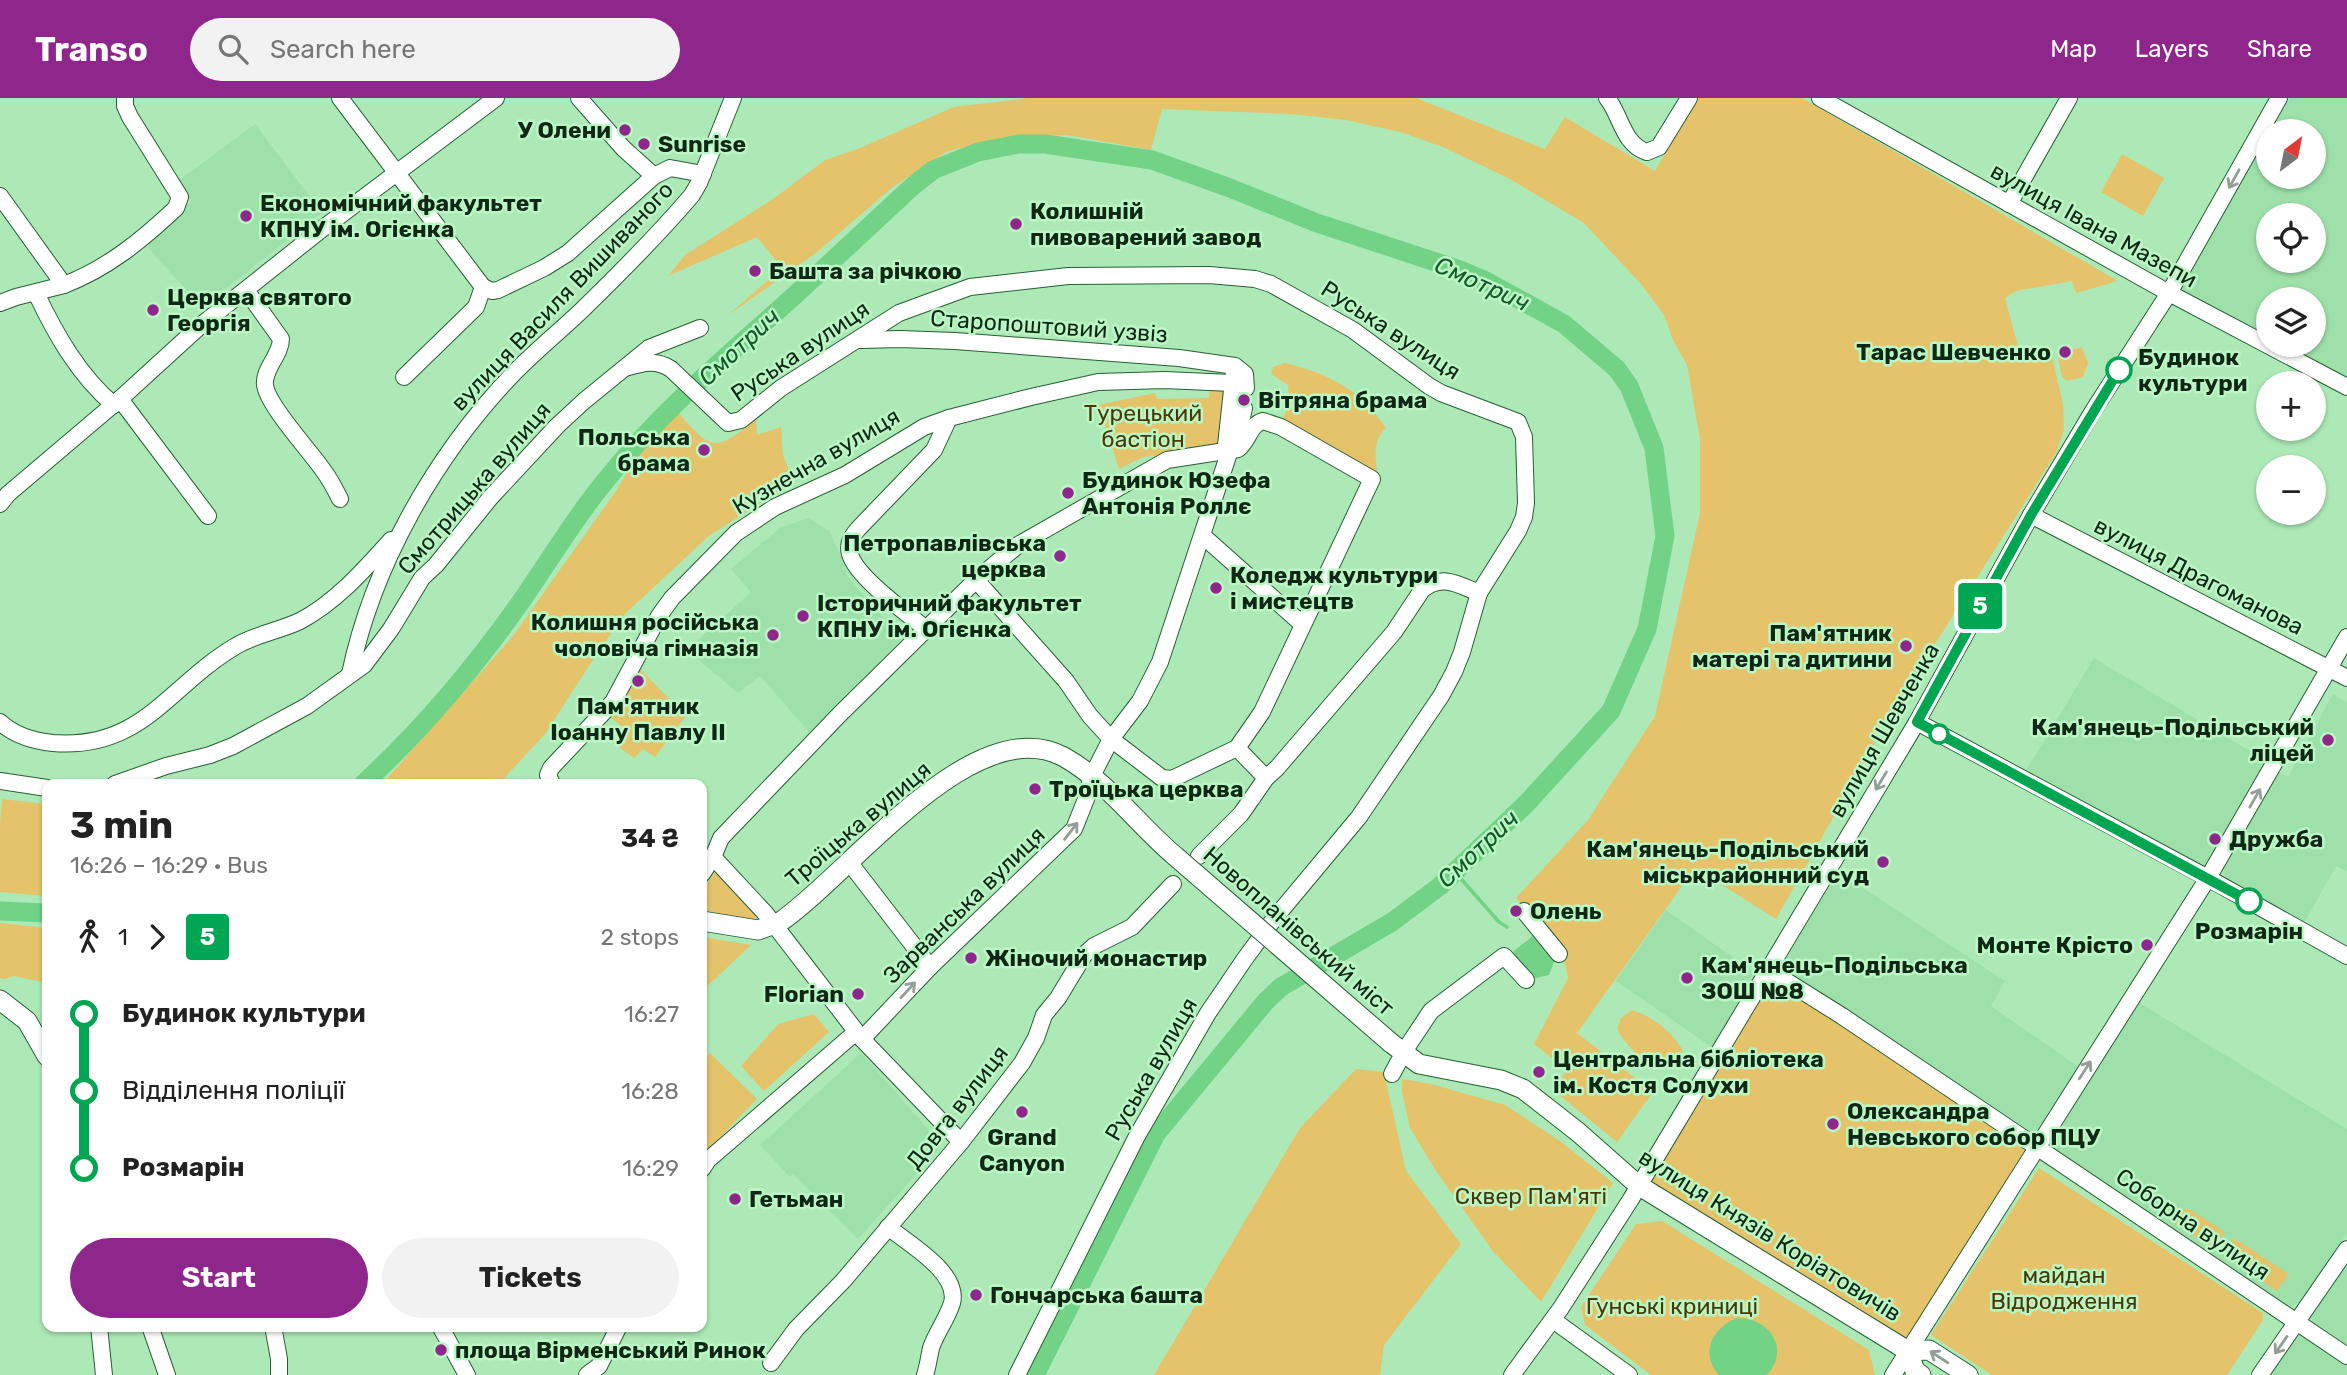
<!DOCTYPE html>
<html lang="en">
<head>
<meta charset="utf-8">
<style>
  :root { --surface:#fff; --page:#f2f2f2; --text:#222; --muted:#767676; --accent:#8e268b }
  body { margin:0; font-family:Rubik,sans-serif; background:var(--page); color:var(--text); height:100vh; display:flex; flex-direction:column; font-size:26px; white-space:nowrap }
  * { box-sizing:border-box; margin:0 }
  p { font-size:23px; color:var(--muted) }
  .icon { flex:none; width:38px; height:38px; fill:none; stroke:currentColor; stroke-width:2; stroke-linecap:round; stroke-linejoin:round }
  .map { position:relative; flex:1; overflow:hidden }
  .side { position:absolute; left:42px; top:681px; width:665px; height:553px; display:flex; flex-direction:column; background:var(--surface); border-radius:14px; box-shadow:0 2px 5px #0004 }
  .side>* { flex:none }
  .badge { padding:0 14px; border-radius:5px; font-size:24px; line-height:46px }
  .needle { width:46px; rotate:32deg }
  .controls { position:absolute; left:2256px; top:21px; display:grid; gap:14px }
  .controls a { display:grid; place-items:center; width:70px; height:70px; border-radius:50%; background:var(--surface); box-shadow:0 2px 5px #0004; font-size:35px }
  .map>.badge { position:absolute; translate:-50% -50%; box-shadow:0 0 0 4px #fff }
  .legs { display:flex; align-items:center; gap:10px; height:77px; padding:0 28px; font-size:23px }
  .legs p { margin-inline-start:auto }
  .overview { display:flex; align-items:center; justify-content:space-between; height:119px; padding:0 28px }
  h1 { font-size:38px; font-weight:700; line-height:52px }
  .cta { display:flex; gap:14px; margin-top:auto; padding:14px 28px }
  .cta a { flex:1; height:80px; border-radius:42px; background:var(--accent); color:#fff; font-size:28px; font-weight:700; line-height:80px; text-align:center }
  .cta a+a { background:var(--page); color:var(--text) }
  ul { padding:0 28px; list-style:none }
  li { display:flex; align-items:center; gap:24px; height:77px; font-size:26px }
  li i { display:grid; place-items:center; width:10px; height:100%; margin:0 9px; background:currentColor }
  li i::after { content:''; width:18px; height:18px; margin:-9px; border:5px solid; border-radius:50%; background:var(--surface) }
  li p { margin-inline-start:auto }
  li:first-child i { background:linear-gradient(#0000 50%,currentColor 0) }
  li:last-child i { background:linear-gradient(currentColor 50%,#0000 0) }
  header { display:flex; align-items:center; gap:42px; box-sizing:border-box; height:98px; padding:0 35px; background:var(--accent); color:#fff }
  header strong { font-size:33px }
  nav { display:flex; gap:38px; margin-inline-start:auto; font-size:24px }
  .search { width:490px; height:63px; background:var(--page); display:flex; align-items:center; gap:18px; box-sizing:border-box; padding:0 24px; border-radius:38px; color:var(--muted); font-size:26px }
  .map>svg:first-child { display:block }
  .built { fill:#9ee0a9; fill-rule:evenodd }
  .green { fill:#e5c36b }
  .water { fill:#72d286 }
  .lines { fill:none; stroke-linecap:round; stroke-linejoin:round }
  .stream { stroke:#72d286; stroke-width:3.5 }
  .river { stroke:#72d286; stroke-width:19 }
  .minor-casing { stroke:#265f34; stroke-width:18 }
  .major-casing { stroke:#265f34; stroke-width:21 }
  .minor { stroke:#fff; stroke-width:16 }
  .major { stroke:#fff; stroke-width:19 }
  .major-bridge-casing { stroke:#265f34; stroke-width:21; stroke-linecap:butt }
  .major-bridge { stroke:#fff; stroke-width:19 }
  .oneway { stroke:#939e96 }
  .line-1-casing { stroke:#fff; stroke-width:16 }
  .line-1 { stroke:#00a651; stroke-width:10 }
  .poi-dot { fill:#8e268b; stroke:#baf7c4; stroke-width:2.5 }
  .stop-1-dot { fill:#fff; stroke:#00a651; stroke-width:3.5 }
  .labels { text-anchor:middle; stroke-width:5; stroke-linejoin:round; paint-order:stroke }
  .poi-label { font-size:23px; font-weight:bold; fill:#102715; stroke:#baf7c4; text-anchor:start }
  .street-label { font-size:23px; fill:#102715; stroke:#baf7c4 }
  .stop-label { font-size:23px; font-weight:bold; fill:#102715; stroke:#baf7c4; text-anchor:start }
  .park-label { font-size:23px; fill:#493805; stroke:#baf7c4 }
  .water-label { font-size:24px; font-style:italic; fill:#145929; stroke:#baf7c4 }
</style>
</head>
<body>
<header>
<strong>Transo</strong>
<div class="search"><svg class="icon" aria-label="search" viewBox="0 0 24 24"><circle cx="10" cy="10" r="6"/><path d="M15 15l6 6"/></svg>Search here</div>
<nav><a>Map</a><a>Layers</a><a>Share</a></nav>
</header>
<div class="map">
<svg width="2347" height="1277" viewBox="0 0 2347 1277">
  <rect width="100%" height="100%" fill="#ade9b7"/>
  <g class="built">
    <path d="M2290,0H2347V280L2283,247H2314V201H2268V239L2178,192L2268,38V79H2314V33H2271ZM2268,117H2314V163H2268Z"/>
    <path d="M255,26L322,115L202,209L149,151L150,138L192,103L178,83Z"/>
    <path d="M808,420L829,433L840,455L848,479L901,541L809,634L760,578L738,595L687,552L751,494L731,471L780,430Z"/>
    <path d="M2094,560L2270,665L2210,769L2203,772L2024,676Z"/>
    <path d="M2333,596L2347,604V773L2336,768L2304,825L2225,779L2224,771L2278,674L2288,679Z"/>
    <path d="M1837,773L2005,883L1991,908L2083,972L2041,1037L2033,1039L1790,878L1785,870V860Z"/>
    <path d="M1666,812L1758,877L1713,950L1616,883Z"/>
    <path d="M2138,904L2347,1031V1135L2304,1202L2292,1208L2278,1203L2052,1052L2048,1046Z"/>
    <path d="M861,955L942,1047L858,1141L793,1076L790,1079L760,1047Z"/>
    <path d="M2347,1164V1249L2313,1227L2311,1218Z"/>
    <path d="M2303,1235L2347,1264V1277H2266L2294,1237Z"/>
  </g>
  <g class="green">
    <path d="M1029,0H1416L1545,51L1565,19L1655,73L1698,0H1802L2118,183L2076,195L2072,183L2016,193L2005,200L2022,263L2051,254L2063,306L2064,332L2056,355L1894,611L1776,821L1695,770L1577,935L1653,994L1617,1044L1553,992L1567,972L1534,946L1568,880L1563,856L1516,800L1588,722L1655,618L1700,415V341L1687,267L1673,242L1664,217L1641,186L1584,125L1508,80L1443,49L1400,34L1346,22L1291,16L1162,11L1151,52L1067,37L1007,39L948,53L894,88L816,155L727,218L782,170L757,139L668,178L685,157L773,101L825,62L860,50L954,9Z"/>
    <path d="M2122,56L2164,80L2143,118L2101,94Z"/>
    <path d="M2082,249L2088,265L2083,279L2067,283L2062,279L2057,256Z"/>
    <path d="M1285,265C1329,276 1360,291 1386,330C1371,343 1376,363 1378,380L1281,325L1289,306L1288,287L1271,276L1273,269Z"/>
    <path d="M1210,290L1224,291L1218,351L1143,359L1119,371L1098,307L1155,295L1157,301L1209,300Z"/>
    <path d="M675,311C710,350 712,358 756,321L757,337L781,329L783,357L794,384L710,437L626,515L598,554L545,636L499,686H382L513,538L616,393L647,341Z"/>
    <path d="M637,568L686,618L655,659L643,651L634,660L612,644L623,629L607,617Z"/>
    <path d="M2,701L47,706V798L0,794V727Z"/>
    <path d="M717,771L759,813L754,823L702,812V792Z"/>
    <path d="M0,825L47,830V885L14,878L4,881L0,880Z"/>
    <path d="M702,839L751,847L702,893Z"/>
    <path d="M1767,871L2036,1050L1908,1253L1638,1087Z"/>
    <path d="M1632,912C1652,918 1673,934 1683,953L1676,966L1666,971C1646,966 1626,949 1617,931L1621,920Z"/>
    <path d="M814,916L829,934L764,993L741,968L778,926Z"/>
    <path d="M710,955L757,1001L702,1058V962Z"/>
    <path d="M1356,971L1384,974L1406,1073L1461,1146L1384,1247L1380,1277H1154L1300,1030Z"/>
    <path d="M1402,981L1431,986L1505,1007L1560,1043L1613,1085L1541,1204L1492,1152L1436,1073L1410,1030L1402,994Z"/>
    <path d="M2039,1070L2263,1215V1222L2227,1277H1992L1931,1237Z"/>
    <path d="M2189,1111L2225,1134L2213,1151L2156,1113Z"/>
    <path d="M1662,1123L1869,1252L1875,1277H1651L1585,1227L1581,1209L1636,1126Z"/>
    <path d="M2234,1140L2289,1176L2277,1193L2223,1157Z"/>
  </g>
  <g class="water">
    <path d="M1535,836L1555,861L1549,877L1532,881L1509,857Z"/>
    <path d="M1737,1220C1769,1220 1791,1250 1767,1277H1719C1699,1255 1713,1229 1737,1220Z"/>
  </g>
  <g class="lines">
    <path class="stream" d="M1455,774L1499,824L1507,829"/>
    <g class="river">
      <path d="M363,686C423,631 475,569 522,502C551,460 578,415 611,376C657,319 711,272 766,223C816,179 865,132 914,87L933,72L978,54L1019,46H1045L1152,62L1230,90L1317,125L1460,172L1486,183L1564,226L1617,271L1629,288L1654,350L1665,438L1647,531L1611,613L1526,706L1440,788L1392,824L1281,889L1266,903L1156,1036L1035,1277"/>
      <path d="M0,813L47,815"/>
    </g>
    <defs>
      <g id="minor">
        <path d="M340,0L483,189"/>
        <path d="M1607,0C1621,17 1623,47 1647,54L1659,49L1689,0"/>
        <path d="M1820,0L2169,195L2347,289"/>
        <path d="M654,78L670,70L703,76"/>
        <path d="M0,98L64,187L16,199L0,205"/>
        <path d="M2009,106L2069,0"/>
        <path d="M64,187C108,170 142,142 176,110L180,99L130,19L125,8V0"/>
        <path d="M246,192L281,241C281,257 263,271 265,287C268,308 310,353 323,372C330,381 335,391 340,401"/>
        <path d="M36,195C55,235 79,278 114,307"/>
        <path d="M860,242L900,241L955,243L1179,260L1235,268L1245,276L1246,290"/>
        <path d="M625,270C643,265 655,261 671,271L728,325L741,322L781,290L899,215L970,189L1068,178L1209,177L1255,181L1271,186L1353,232L1429,288L1441,295L1518,324L1524,339L1526,405L1524,419L1518,433L1479,495L1462,554L1454,574L1441,598L1359,719L1274,821L1244,862L1208,915L1137,1038L1017,1277"/>
        <path d="M404,279L476,209L483,189L492,193L498,192L544,170L568,155L654,78L623,50L579,0"/>
        <path d="M120,301L208,418"/>
        <path d="M1230,352L1226,347L1234,274"/>
        <path d="M0,406L8,396L120,301L200,228L322,131L496,0"/>
        <path d="M2031,417L2347,580"/>
        <path d="M1203,438L1302,526"/>
        <path d="M926,531C907,515 856,479 850,456C847,445 852,438 858,431L934,352L949,320"/>
        <path d="M350,576C373,466 435,358 512,277C534,254 559,234 582,212C620,175 658,137 692,97L699,85L733,0"/>
        <path d="M0,624C15,638 34,643 53,645C143,652 169,587 236,548C256,536 279,533 300,523C336,504 364,472 391,442"/>
        <path d="M1917,624L2208,780L2347,858"/>
        <path d="M1237,650L1266,680L1277,670L1394,534L1422,492C1441,475 1459,487 1479,495"/>
        <path d="M0,683L47,690"/>
        <path d="M115,686L166,668L210,657L233,648L307,608L364,567L391,531L422,480L436,467L490,400L557,328L584,303L649,250L700,230"/>
        <path d="M552,686L548,677L551,670L613,604L659,518L672,500L736,435L775,409L845,377L924,329L949,320L1031,299L1098,284L1165,282L1232,285"/>
        <path d="M1199,758L1241,716L1266,680"/>
        <path d="M713,759L766,816L862,941L961,1044"/>
        <path d="M849,764L930,869"/>
        <path d="M702,776L713,759L721,740L839,617L976,482L1018,447L1167,362L1238,351C1249,343 1249,327 1263,323L1281,329L1372,381L1262,614L1237,650L1172,681L1162,680L1111,641L1090,618L1066,583L976,482"/>
        <path d="M1524,813L1559,856"/>
        <path d="M1767,871L1842,918L2347,1258"/>
        <path d="M862,941L930,869L1074,731L1086,701L1092,678L1111,641L1140,603L1160,564L1230,352L1236,348L1244,310"/>
        <path d="M1403,955L1431,913L1504,858L1526,882"/>
        <path d="M1392,976L1399,963"/>
        <path d="M702,1071L708,1062L856,934"/>
        <path d="M888,1129C909,1146 960,1175 952,1205C947,1221 936,1235 931,1250C929,1259 928,1268 925,1277"/>
        <path d="M1553,1222L1629,1277"/>
        <path d="M99,1228L104,1277"/>
        <path d="M150,1228L167,1277"/>
        <path d="M273,1228L279,1261V1277"/>
        <path d="M440,1228L467,1277"/>
        <path d="M771,1265L796,1231L843,1183L961,1044L1022,965L1036,940L1044,917L1058,900L1084,857L1094,848L1132,829L1173,786"/>
        <path d="M587,1277L599,1268L619,1228"/>
        <path d="M1512,1277L1561,1210L1631,1101L1917,624L2031,417L2093,313L2169,195L2279,0"/>
        <path d="M1893,1277L2208,780L2347,539"/>
        <path d="M2260,1277L2347,1151"/>
      </g>
      <g id="major">
        <path d="M702,823L758,832L780,824C848,778 974,610 1064,659C1107,683 1138,727 1175,758"/>
        <path d="M0,902L27,923L47,958"/>
        <path d="M1391,945L1419,966L1501,982L1523,991L1578,1034L1638,1087L1908,1253L1929,1252L1968,1277"/>
        <path d="M1908,1253L1915,1273L1921,1277"/>
      </g>
    </defs>
    <use href="#minor" class="minor-casing"/>
    <use href="#major" class="major-casing"/>
    <use href="#minor" class="minor"/>
    <use href="#major" class="major"/>
    <defs>
      <path id="major-bridge" d="M1175,758L1391,945"/>
    </defs>
    <use href="#major-bridge" class="major-bridge-casing"/>
    <use href="#major-bridge" class="major-bridge"/>
  </g>
  <defs><path id="oneway-shaft" d="M-6 0H5M1.5-3L5.5 0L1.5 3" fill="none" stroke-width="1.6" stroke-linecap="round" stroke-linejoin="round" transform="scale(1.75)"/></defs>
  <g class="oneway">
    <use href="#oneway-shaft" transform="translate(2234 81) rotate(119)"/>
    <use href="#oneway-shaft" transform="translate(1881 683) rotate(121)"/>
    <use href="#oneway-shaft" transform="translate(2255 700) rotate(-60)"/>
    <use href="#oneway-shaft" transform="translate(1071 733) rotate(-52)"/>
    <use href="#oneway-shaft" transform="translate(908 892) rotate(-47)"/>
    <use href="#oneway-shaft" transform="translate(2085 972) rotate(-57)"/>
    <use href="#oneway-shaft" transform="translate(2281 1247) rotate(125)"/>
    <use href="#oneway-shaft" transform="translate(1939 1259) rotate(-147)"/>
  </g>
  <g class="lines">
    <defs>
      <path id="line-1" d="M2119,272L2031,417L1917,624L2249,803"/>
    </defs>
    <use href="#line-1" class="line-1-casing"/>
    <use href="#line-1" class="line-1"/>
  </g>
  <g class="poi-dot">
    <circle cx="625" cy="32" r="7"/>
    <circle cx="644" cy="46" r="7"/>
    <circle cx="246" cy="118" r="7"/>
    <circle cx="1016" cy="126" r="7"/>
    <circle cx="755" cy="173" r="7"/>
    <circle cx="153" cy="212" r="7"/>
    <circle cx="2065" cy="254" r="7"/>
    <circle cx="1244" cy="302" r="7"/>
    <circle cx="704" cy="352" r="7"/>
    <circle cx="1068" cy="395" r="7"/>
    <circle cx="1060" cy="458" r="7"/>
    <circle cx="1216" cy="490" r="7"/>
    <circle cx="803" cy="518" r="7"/>
    <circle cx="773" cy="537" r="7"/>
    <circle cx="1906" cy="548" r="7"/>
    <circle cx="638" cy="583" r="7"/>
    <circle cx="2328" cy="642" r="7"/>
    <circle cx="1035" cy="691" r="7"/>
    <circle cx="2215" cy="741" r="7"/>
    <circle cx="1883" cy="764" r="7"/>
    <circle cx="1516" cy="813" r="7"/>
    <circle cx="2147" cy="847" r="7"/>
    <circle cx="971" cy="860" r="7"/>
    <circle cx="1687" cy="880" r="7"/>
    <circle cx="858" cy="896" r="7"/>
    <circle cx="1539" cy="974" r="7"/>
    <circle cx="1022" cy="1014" r="7"/>
    <circle cx="1833" cy="1026" r="7"/>
    <circle cx="735" cy="1101" r="7"/>
    <circle cx="976" cy="1197" r="7"/>
    <circle cx="441" cy="1252" r="7"/>
  </g>
  <g class="stop-1-dot">
    <circle cx="2119" cy="272" r="12"/>
    <circle cx="1939" cy="636" r="9"/>
    <circle cx="2249" cy="803" r="12"/>
  </g>
  <g class="labels">
    <g class="poi-label">
      <text x="611" y="40" text-anchor="end">У Олени</text>
      <text x="658" y="54">Sunrise</text>
      <text x="260" y="113">Економічний факультет<tspan x="260" dy="26">КПНУ ім. Огієнка</tspan></text>
      <text x="1030" y="121">Колишній<tspan x="1030" dy="26">пивоварений завод</tspan></text>
      <text x="769" y="181">Башта за річкою</text>
      <text x="167" y="207">Церква святого<tspan x="167" dy="26">Георгія</tspan></text>
      <text x="2051" y="262" text-anchor="end">Тарас Шевченко</text>
      <text x="1258" y="310">Вітряна брама</text>
      <text x="690" y="347" text-anchor="end">Польська<tspan x="690" dy="26">брама</tspan></text>
      <text x="1082" y="390">Будинок Юзефа<tspan x="1082" dy="26">Антонія Роллє</tspan></text>
      <text x="1046" y="453" text-anchor="end">Петропавлівська<tspan x="1046" dy="26">церква</tspan></text>
      <text x="1230" y="485">Коледж культури<tspan x="1230" dy="26">і мистецтв</tspan></text>
      <text x="817" y="513">Історичний факультет<tspan x="817" dy="26">КПНУ ім. Огієнка</tspan></text>
      <text x="759" y="532" text-anchor="end">Колишня російська<tspan x="759" dy="26">чоловіча гімназія</tspan></text>
      <text x="1892" y="543" text-anchor="end">Пам'ятник<tspan x="1892" dy="26">матері та дитини</tspan></text>
      <text x="638" y="616" text-anchor="middle">Пам'ятник<tspan x="638" dy="26">Iоанну Павлу II</tspan></text>
      <text x="2314" y="637" text-anchor="end">Кам'янець-Подільський<tspan x="2314" dy="26">ліцей</tspan></text>
      <text x="1049" y="699">Троїцька церква</text>
      <text x="2229" y="749">Дружба</text>
      <text x="1869" y="759" text-anchor="end">Кам'янець-Подільський<tspan x="1869" dy="26">міськрайонний суд</tspan></text>
      <text x="1530" y="821">Олень</text>
      <text x="2133" y="855" text-anchor="end">Монте Крісто</text>
      <text x="985" y="868">Жіночий монастир</text>
      <text x="1701" y="875">Кам'янець-Подільська<tspan x="1701" dy="26">ЗОШ №8</tspan></text>
      <text x="844" y="904" text-anchor="end">Florian</text>
      <text x="1553" y="969">Центральна бібліотека<tspan x="1553" dy="26">ім. Костя Солухи</tspan></text>
      <text x="1847" y="1021">Олександра<tspan x="1847" dy="26">Невського собор ПЦУ</tspan></text>
      <text x="1022" y="1047" text-anchor="middle">Grand<tspan x="1022" dy="26">Canyon</tspan></text>
      <text x="749" y="1109">Гетьман</text>
      <text x="990" y="1205">Гончарська башта</text>
      <text x="455" y="1260">площа Вірменський Ринок</text>
    </g>
    <g class="street-label">
      <text transform="translate(2094 127) rotate(29)" y="8">вулиця Івана Мазепи</text>
      <text transform="translate(562 198) rotate(-46)" y="8">вулиця Василя Вишиваного</text>
      <text transform="translate(1049 228) rotate(4)" y="8">Старопоштовий узвіз</text>
      <text transform="translate(1391 232) rotate(33)" y="8">Руська вулиця</text>
      <text transform="translate(800 253) rotate(-34)" y="8">Руська вулиця</text>
      <text transform="translate(816 363) rotate(-30)" y="8">Кузнечна вулиця</text>
      <text transform="translate(474 390) rotate(-49)" y="8">Смотрицька вулиця</text>
      <text transform="translate(2199 478) rotate(27)" y="8">вулиця Драгоманова</text>
      <text transform="translate(1884 632) rotate(-60)" y="8">вулиця Шевченка</text>
      <text transform="translate(858 726) rotate(-40)" y="8">Троїцька вулиця</text>
      <text transform="translate(964 807) rotate(-44)" y="8">Зарванська вулиця</text>
      <text transform="translate(1299 833) rotate(41)" y="8">Новопланівський міст</text>
      <text transform="translate(1151 971) rotate(-60)" y="8">Руська вулиця</text>
      <text transform="translate(957 1009) rotate(-52)" y="8">Довга вулиця</text>
      <text transform="translate(2193 1126) rotate(34)" y="8">Соборна вулиця</text>
      <text transform="translate(1770 1137) rotate(32)" y="8">вулиця Князів Коріатовичів</text>
    </g>
    <g class="stop-label">
      <text x="2138" y="267">Будинок<tspan x="2138" dy="26">культури</tspan></text>
      <text x="2249" y="841" text-anchor="middle">Розмарін</text>
    </g>
    <g class="park-label">
      <text x="1143" y="323">Турецький<tspan x="1143" dy="26">бастіон</tspan></text>
      <text x="1531" y="1106">Сквер Пам'яті</text>
      <text x="2064" y="1185">майдан<tspan x="2064" dy="26">Відродження</tspan></text>
      <text x="1672" y="1216">Гунські криниці</text>
    </g>
    <g class="water-label">
      <text transform="translate(1482 186) rotate(24)" y="8">Смотрич</text>
      <text transform="translate(739 249) rotate(-43)" y="8">Смотрич</text>
      <text transform="translate(1478 751) rotate(-43)" y="8">Смотрич</text>
    </g>
  </g>
</svg>
<div class="controls">
<a><svg class="needle" viewBox="-14 -14 28 28"><path d="M0-13l5 13h-10z" fill="#e53935"/><path d="M0 13l5-13h-10z" fill="#767676"/></svg></a>
<a><svg class="icon" aria-label="locate" viewBox="0 0 24 24"><circle cx="12" cy="12" r="6"/><path d="M12 2v4M12 18v4M2 12h4M18 12h4"/></svg></a>
<a><svg class="icon" aria-label="layers" viewBox="0 0 24 24"><path d="M12 4l9 5-9 5-9-5zM3 14l9 5 9-5"/></svg></a>
<a>+</a>
<a>−</a>
</div>
<b class="badge" style="left:1980px;top:508px;background:#00a651;color:#fff">5</b>
<section class="side">
<div class="overview"><div><h1>3 min</h1><p>16:26 – 16:29 · Bus</p></div><b>34 ₴</b></div>
<div class="legs"><svg class="icon" aria-label="walk" viewBox="0 0 24 24"><circle cx="13" cy="4" r="2"/><path d="M13 8l-2 6 4 7M11 14l-3 7M7 12l3-4h3l4 4"/></svg>1<svg class="icon" aria-label="forward" viewBox="0 0 24 24"><path d="M9 5l7 7-7 7"/></svg><b class="badge" style="background:#00a651;color:#fff">5</b><p>2 stops</p></div>
<ul>
<li><i style="color:#00a651"></i><b>Будинок культури</b><p>16:27</p></li>
<li><i style="color:#00a651"></i><span>Відділення поліції</span><p>16:28</p></li>
<li><i style="color:#00a651"></i><b>Розмарін</b><p>16:29</p></li>
</ul>
<div class="cta"><a>Start</a><a>Tickets</a></div>
</section>
</div>
</body>
</html>
